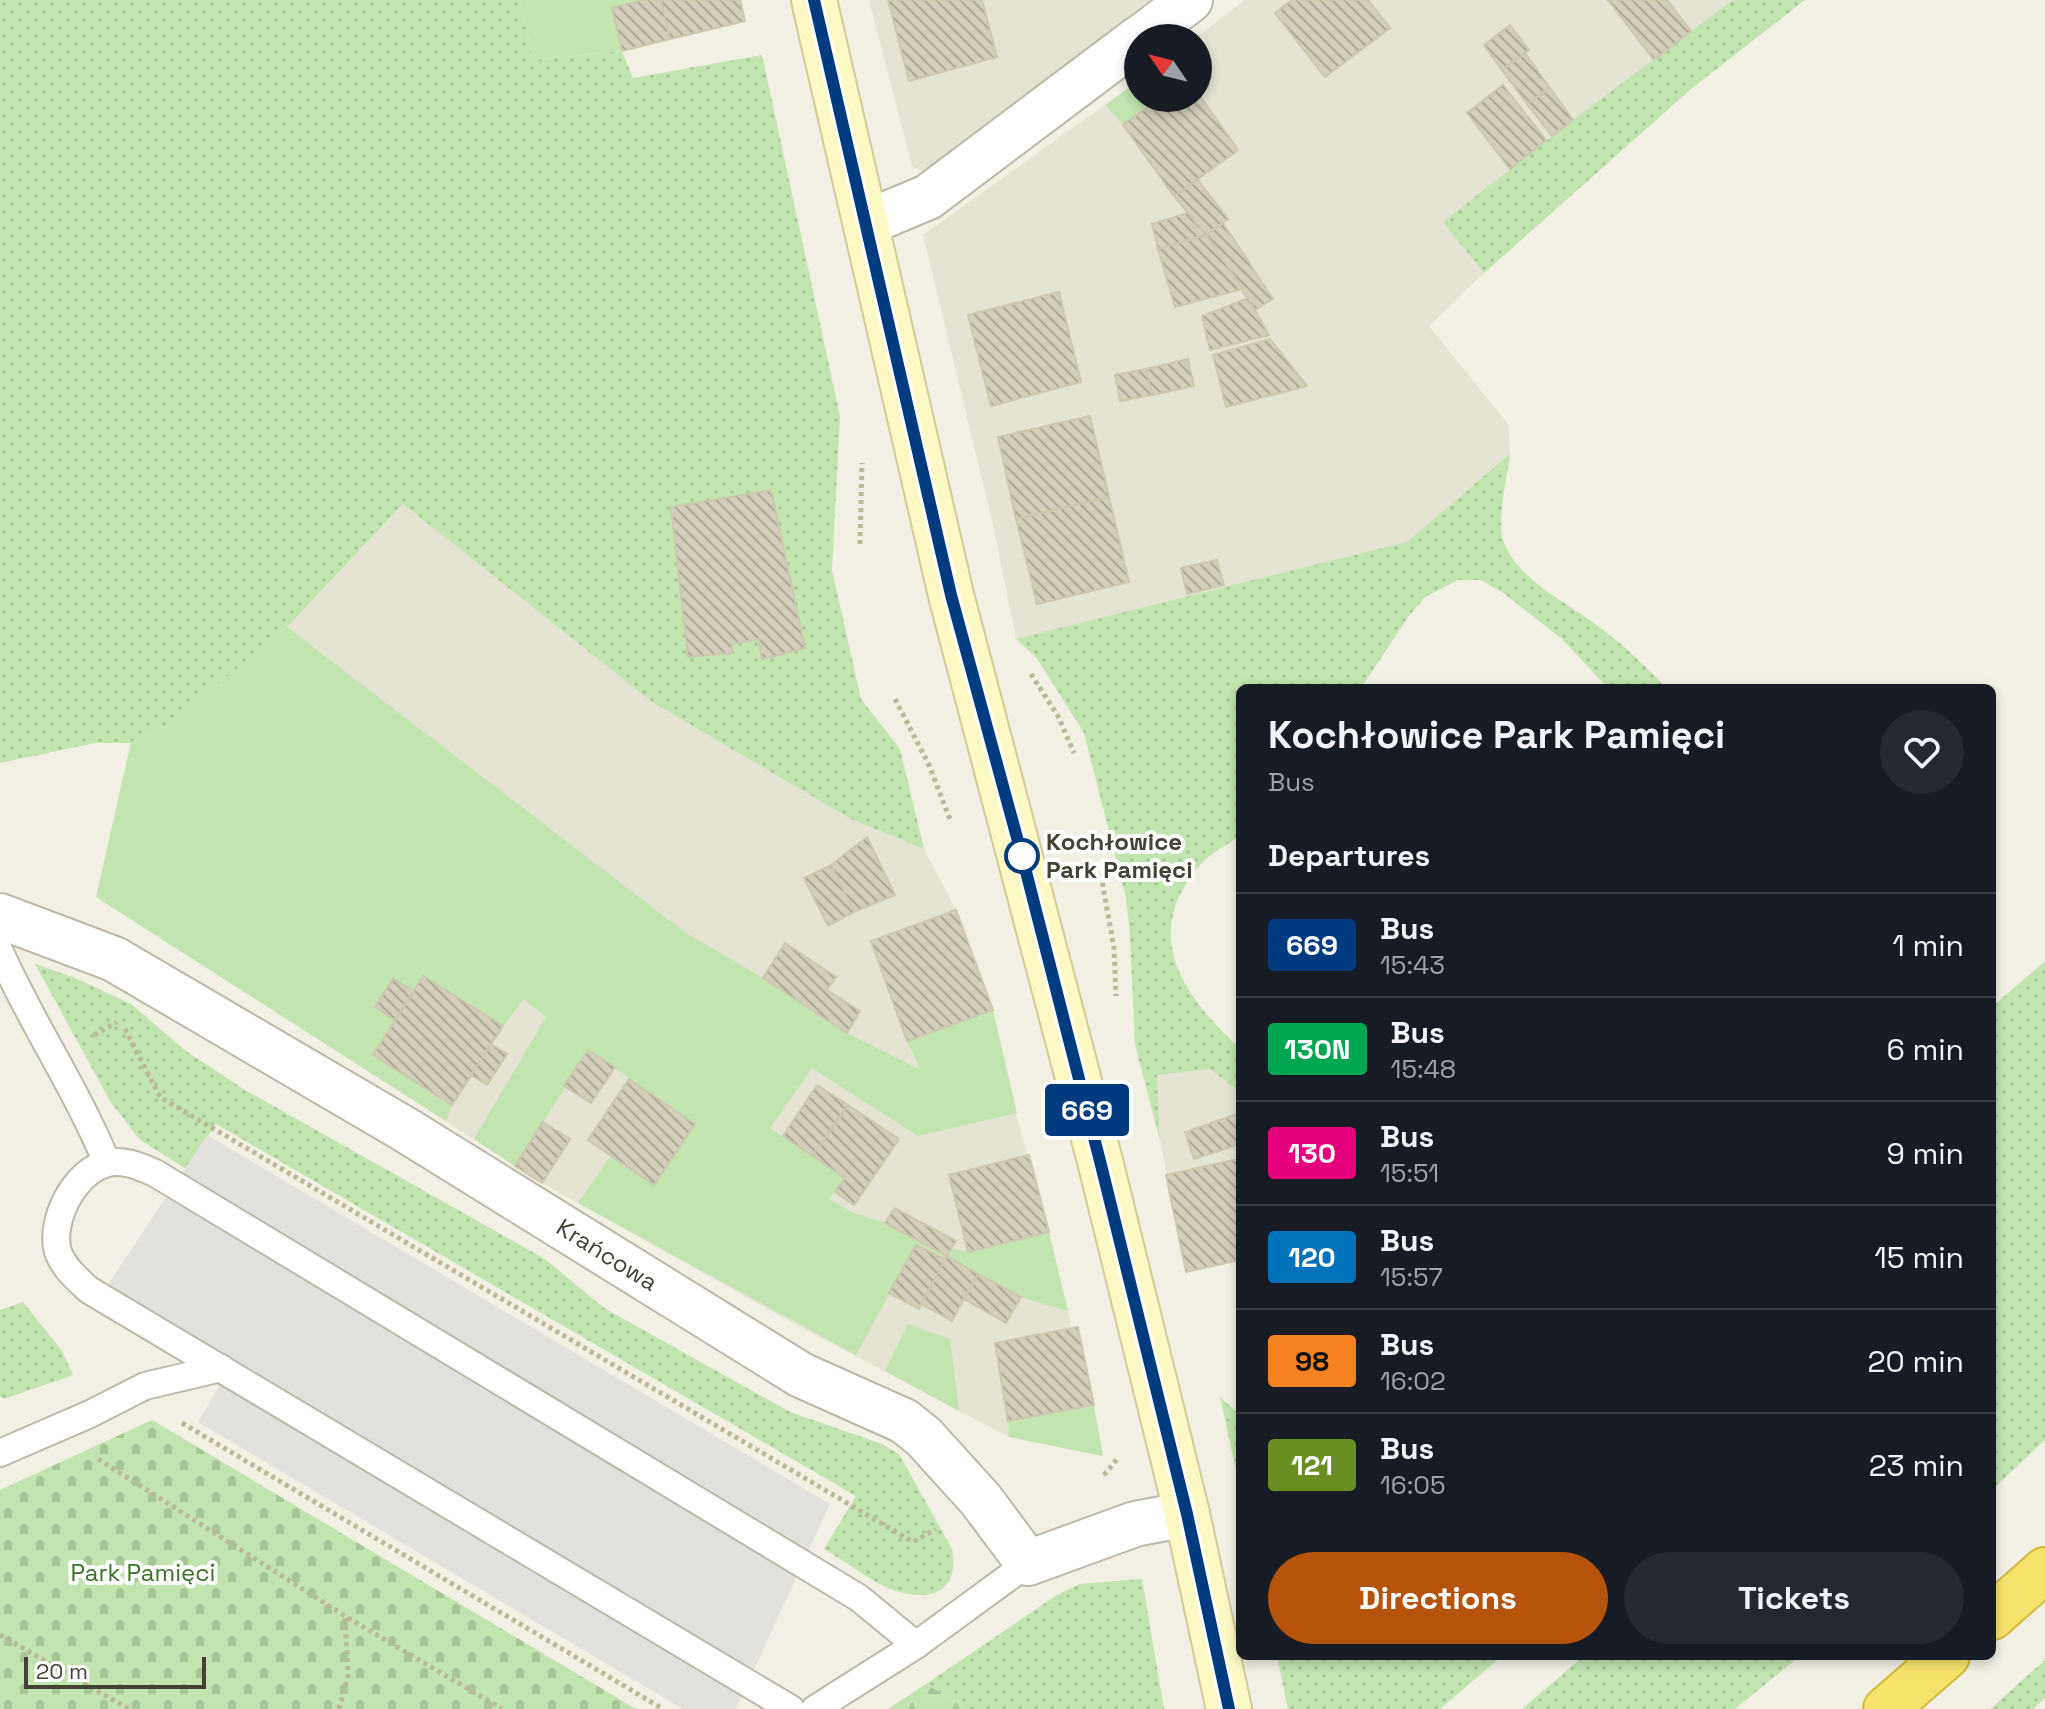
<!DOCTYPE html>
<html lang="en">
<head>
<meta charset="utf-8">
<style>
  :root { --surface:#171b24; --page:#242831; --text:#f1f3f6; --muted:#9ea1a6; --line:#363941; --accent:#b45309 }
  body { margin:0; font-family:"Space Grotesk",sans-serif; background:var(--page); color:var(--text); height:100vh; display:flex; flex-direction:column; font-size:30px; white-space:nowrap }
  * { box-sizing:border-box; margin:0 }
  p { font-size:26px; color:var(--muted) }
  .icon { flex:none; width:44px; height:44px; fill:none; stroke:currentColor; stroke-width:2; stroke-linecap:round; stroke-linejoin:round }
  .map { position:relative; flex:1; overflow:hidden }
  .details { position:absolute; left:1236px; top:684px; width:760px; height:976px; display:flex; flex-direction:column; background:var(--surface); border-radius:12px; box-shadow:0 4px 12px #0003 }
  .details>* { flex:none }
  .badge { padding:0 16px; border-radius:6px; font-size:28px; line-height:52px }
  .needle { width:52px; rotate:305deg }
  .tools { position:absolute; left:1124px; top:24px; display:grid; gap:16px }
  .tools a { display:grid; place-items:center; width:88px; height:88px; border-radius:50%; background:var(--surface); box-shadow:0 4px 12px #0003; font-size:40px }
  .scale { position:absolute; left:24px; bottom:20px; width:182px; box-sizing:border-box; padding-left:8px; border:4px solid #444135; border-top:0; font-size:22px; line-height:28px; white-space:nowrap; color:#444135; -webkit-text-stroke:6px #fff; paint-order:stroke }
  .map>.badge { position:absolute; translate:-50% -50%; box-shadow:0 0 0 4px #fff }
  h2 { padding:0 32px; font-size:30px; line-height:72px }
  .round { display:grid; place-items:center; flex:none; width:84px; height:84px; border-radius:42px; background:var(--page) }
  .head { display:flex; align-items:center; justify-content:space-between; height:136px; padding:0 32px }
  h1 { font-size:38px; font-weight:600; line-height:60px }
  .button { display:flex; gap:16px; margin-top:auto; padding:16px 32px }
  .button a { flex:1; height:92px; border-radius:48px; background:var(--accent); color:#fff; font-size:32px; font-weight:600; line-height:92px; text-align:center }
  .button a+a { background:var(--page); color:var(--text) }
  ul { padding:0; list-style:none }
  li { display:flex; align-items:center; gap:24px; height:104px; padding:0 32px; border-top:2px solid var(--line) }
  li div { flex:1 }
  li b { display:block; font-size:30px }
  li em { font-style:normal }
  li .badge { min-width:88px; font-weight:700; text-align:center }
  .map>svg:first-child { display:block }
  .residential { fill:#e5e3d3 }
  .grass { fill:url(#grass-dots) }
  .forest { fill:url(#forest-firs) }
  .cemetery { fill:url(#cemetery-stones) }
  .garden { fill:#c2e4af }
  .parking { fill:#e3e1dd }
  .building { fill:url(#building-back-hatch); stroke:#cdc7af; stroke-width:2 }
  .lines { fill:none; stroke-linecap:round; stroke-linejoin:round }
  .lane-casing { stroke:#bcb9a8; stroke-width:30 }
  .street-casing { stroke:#bcb9a8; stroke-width:48 }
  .secondary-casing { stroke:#d0cb97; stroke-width:48 }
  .highway-casing { stroke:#d6ba3b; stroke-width:48 }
  .path { stroke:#beb89a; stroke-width:5; stroke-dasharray:4 4; stroke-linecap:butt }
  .lane { stroke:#fff; stroke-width:26 }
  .street { stroke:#fff; stroke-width:44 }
  .secondary { stroke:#fcf9c5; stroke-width:44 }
  .highway { stroke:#f7e36b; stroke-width:44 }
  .line-casing { stroke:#fff; stroke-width:18 }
  .line { stroke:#003b80; stroke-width:12 }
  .stop-dot { fill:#fff; stroke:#003b80; stroke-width:4 }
  .labels { text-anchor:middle; stroke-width:8; stroke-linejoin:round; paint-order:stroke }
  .stop-label { font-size:24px; font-weight:bold; fill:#444135; stroke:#fff; text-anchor:start }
  .street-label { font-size:24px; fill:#444135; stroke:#fff }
  .park-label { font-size:24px; fill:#39722b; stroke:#fff }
</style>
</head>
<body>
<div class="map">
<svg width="2045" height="1709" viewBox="0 0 2045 1709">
  <defs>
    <pattern id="grass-dots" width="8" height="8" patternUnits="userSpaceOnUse" patternTransform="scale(2)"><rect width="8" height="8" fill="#c2e4af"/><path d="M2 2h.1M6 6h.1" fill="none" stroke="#a8c597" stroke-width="1.8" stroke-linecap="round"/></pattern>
    <pattern id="forest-firs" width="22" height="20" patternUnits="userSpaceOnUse" patternTransform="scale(2)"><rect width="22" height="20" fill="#c2e4af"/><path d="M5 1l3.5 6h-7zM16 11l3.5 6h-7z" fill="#a8c597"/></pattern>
    <pattern id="cemetery-stones" width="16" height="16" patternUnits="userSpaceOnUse" patternTransform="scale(2)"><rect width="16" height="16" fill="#c2e4af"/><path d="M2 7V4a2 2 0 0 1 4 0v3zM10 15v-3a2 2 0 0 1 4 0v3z" fill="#a8c597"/></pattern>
    <pattern id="building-back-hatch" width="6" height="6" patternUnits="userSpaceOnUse" patternTransform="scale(2)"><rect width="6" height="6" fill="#d3cebb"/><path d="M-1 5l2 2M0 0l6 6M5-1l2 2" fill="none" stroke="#ada999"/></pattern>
  </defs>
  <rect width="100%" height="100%" fill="#f2f0e5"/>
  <g class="residential">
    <path d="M869,0H1149L925,173L912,166Z"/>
    <path d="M1245,0H1733L1444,222L1484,273L1429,326L1508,424L1510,454L1407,542L1026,639H1016L993,525L923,235L1138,81V98H1198V38H1195Z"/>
    <path d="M403,504L652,702L851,819L924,849L956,910L993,1010L1012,1100L1049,1232L1072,1328L1078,1327L1103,1456L1009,1437L789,1321L542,1183L96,897L131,743L171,723L287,627Z"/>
    <path d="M1210,1069L1240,1092V1260L1186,1272L1160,1140L1157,1075Z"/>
  </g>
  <g class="grass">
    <path d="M0,0H520L533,60L622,51L633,78L762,55L840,416L832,570L861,699L900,749L924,849L851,819L652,702L403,504L287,627L171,723L131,743H95L0,763Z"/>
    <path d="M1733,0H1805L1691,89L1484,273L1443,222L1573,120Z"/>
    <path d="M1510,454C1507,474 1497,523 1503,540C1516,577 1558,598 1588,619C1612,635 1647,666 1666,688H1608L1562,639L1506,595L1481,580H1458L1425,597L1408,617L1361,688H1240V836C1227,845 1210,853 1200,865C1139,936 1184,996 1240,1049V1092L1210,1069L1157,1075L1160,1140L1135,1045L1130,935L1126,898L1084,733L1036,657L1016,639L1407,542Z"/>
    <path d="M2045,961V1440L1992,1490V1007Z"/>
    <path d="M35,964L73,977L131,1004L186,1051L245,1090L545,1259L604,1308L790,1412L882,1444L899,1454L952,1549C961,1596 925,1603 888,1588C866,1578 845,1561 824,1549L856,1496L216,1124L186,1169L139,1139L110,1101Z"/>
    <path d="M23,1302L62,1351L73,1375L4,1399L0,1396V1310Z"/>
    <path d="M1220,1397L1240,1415V1488Z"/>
    <path d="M1142,1579L1164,1709H969L926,1684L1057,1595L1080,1584Z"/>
    <path d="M1277,1656H1502L1440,1709H1288Z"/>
    <path d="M1584,1656H1800L1735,1709H1522Z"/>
    <path d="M2045,1660V1698L2033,1709H1990Z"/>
  </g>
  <path class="forest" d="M926,1684L969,1709H888Z"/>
  <path class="cemetery" d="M152,1420L636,1709H0V1490Z"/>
  <g class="garden">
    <path d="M520,0H643L612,8L622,51L533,60Z"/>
    <path d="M1138,81V98H1160L1123,125L1106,105Z"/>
    <path d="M287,627L686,933L763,978L847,1033L921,1070L907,1041L993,1010L1017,1113L918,1136L812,1068L770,1128L845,1178L829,1199L851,1212L885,1223L947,1256L952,1248L968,1252L1049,1232L1068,1311L1021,1297L948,1256L946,1260L916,1245L856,1355L578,1203L611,1156L654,1184L695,1124L589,1050L515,1166L474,1139L546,1017L524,999L503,1026L423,976L414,991L393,979L375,1006L395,1020L374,1055L452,1105L446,1121L96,897L131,743L171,723Z"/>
    <path d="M908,1324L950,1339L959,1411L885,1371Z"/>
    <path d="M1094,1405L1103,1456L1009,1437L1008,1421Z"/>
  </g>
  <path class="parking" d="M207,1135L830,1504L736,1709H683L198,1422L233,1363L106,1288Z"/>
  <g class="building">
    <path d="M643,0H661L670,39L622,51L612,8Z"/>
    <path d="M661,0H740L745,21L670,39Z"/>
    <path d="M888,0H982L997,57L909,81Z"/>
    <path d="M1292,0H1368L1390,28L1325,77L1275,13Z"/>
    <path d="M1608,0H1667L1691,31L1654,60Z"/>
    <path d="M1510,25L1529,50L1502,70L1484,45Z"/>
    <path d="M1525,53L1550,88L1527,104L1502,70Z"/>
    <path d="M1503,85L1546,140L1510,169L1467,113Z"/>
    <path d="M1550,88L1573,120L1552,136L1527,104Z"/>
    <path d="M1198,93L1238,150L1174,196L1123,125L1160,98H1198Z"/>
    <path d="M1198,180L1228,219L1206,235L1174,196Z"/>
    <path d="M1188,213L1206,235L1158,249L1152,224Z"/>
    <path d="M1223,223L1273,299L1255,310L1206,235Z"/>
    <path d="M1206,235L1243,289L1175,307L1158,249Z"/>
    <path d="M1059,292L1081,382L991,406L968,315Z"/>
    <path d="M1248,298L1269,335L1210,350L1202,316Z"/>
    <path d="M1270,339L1307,386L1226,407L1213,355Z"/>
    <path d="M1188,359L1194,386L1152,395L1146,369Z"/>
    <path d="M1146,369L1152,395L1120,401L1115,375Z"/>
    <path d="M1090,416L1109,497L1016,519L998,437Z"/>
    <path d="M771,490L805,648L762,659L759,639L732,644V653L688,657L671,507Z"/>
    <path d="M1109,497L1129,582L1037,604L1016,519Z"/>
    <path d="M1217,560L1224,585L1187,594L1181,568Z"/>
    <path d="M867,837L895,895L854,912L831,865Z"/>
    <path d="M831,865L854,912L828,926L804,878Z"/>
    <path d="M956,910L993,1010L907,1041L871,941Z"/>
    <path d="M785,943L836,977L827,990L860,1011L847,1033L763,978Z"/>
    <path d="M423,976L503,1026L452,1105L373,1055Z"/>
    <path d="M393,979L414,991L395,1020L375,1007Z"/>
    <path d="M491,1044L507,1054L487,1085L471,1075Z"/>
    <path d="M588,1050L615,1067L591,1103L564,1086Z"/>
    <path d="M629,1079L695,1124L654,1185L588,1140Z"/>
    <path d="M817,1085L848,1105L813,1156L783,1136Z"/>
    <path d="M848,1105L899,1139L854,1205L835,1192L845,1178L813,1156Z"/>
    <path d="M1240,1113V1144L1194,1159L1185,1132Z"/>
    <path d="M543,1122L570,1139L542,1183L515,1166Z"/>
    <path d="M1029,1155L1049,1232L968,1252L949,1175Z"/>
    <path d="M1238,1159L1240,1260L1186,1272L1166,1175Z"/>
    <path d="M894,1208L956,1241L947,1256L885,1223Z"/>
    <path d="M916,1245L946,1260L919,1309L889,1293Z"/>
    <path d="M947,1256L978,1274L952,1321L921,1304Z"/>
    <path d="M978,1274L1021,1297L1006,1323L964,1299Z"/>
    <path d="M1078,1327L1094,1405L1008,1421L995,1343Z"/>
  </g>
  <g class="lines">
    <defs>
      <g id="lane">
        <path d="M0,952C32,1024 77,1090 107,1163"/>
        <path d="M0,1453L90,1414L145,1386L221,1368"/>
        <path d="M791,1709L89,1290C77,1279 64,1268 58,1252C49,1221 75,1170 108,1163C124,1159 141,1167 155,1173L859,1598L916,1645"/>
        <path d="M815,1709L916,1645L1028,1563"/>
      </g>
      <g id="street">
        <path d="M1140,38L1190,0"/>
        <path d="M866,223L928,197L1138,39"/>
        <path d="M0,916L114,959L406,1130L801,1375L904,1421L924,1437L981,1500L1028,1563L1135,1524L1187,1514"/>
      </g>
      <path id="secondary" d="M814,0L951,595L1101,1165L1187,1514L1229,1709"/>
      <g id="highway">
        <path d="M1992,1617L2045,1570"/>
        <path d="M1886,1709L1947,1656"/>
      </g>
    </defs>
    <use href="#lane" class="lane-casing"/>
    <use href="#street" class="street-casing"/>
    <use href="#secondary" class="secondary-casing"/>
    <use href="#highway" class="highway-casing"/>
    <g class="path">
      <path d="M860,544L862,463"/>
      <path d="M1031,674L1058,716L1074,753"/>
      <path d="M895,699L929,765L951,822"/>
      <path d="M1101,875L1114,948L1116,996"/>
      <path d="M125,1029L160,1097L913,1542L936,1529"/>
      <path d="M94,1035L117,1022"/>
      <path d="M182,1423L663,1709"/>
      <path d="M98,1459L345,1616L502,1709"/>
      <path d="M1104,1475L1118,1458"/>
      <path d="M0,1635L129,1709"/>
      <path d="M339,1709L348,1676L345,1616"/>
    </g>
    <use href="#lane" class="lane"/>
    <use href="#street" class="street"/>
    <use href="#secondary" class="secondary"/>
    <use href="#highway" class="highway"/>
  </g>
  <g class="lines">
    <defs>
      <path id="line" d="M814,0L951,595L1022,856L1101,1165L1187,1514L1229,1709"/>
    </defs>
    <use href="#line" class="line-casing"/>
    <use href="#line" class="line"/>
  </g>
  <circle class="stop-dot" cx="1022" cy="856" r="16"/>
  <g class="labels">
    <g class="stop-label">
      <text x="1046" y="850">Kochłowice<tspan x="1046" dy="28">Park Pamięci</tspan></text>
    </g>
    <g class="street-label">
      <text transform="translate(607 1255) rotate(32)" y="8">Krańcowa</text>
    </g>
    <g class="park-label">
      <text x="143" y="1581">Park Pamięci</text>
    </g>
  </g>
</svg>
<div class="tools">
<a><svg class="needle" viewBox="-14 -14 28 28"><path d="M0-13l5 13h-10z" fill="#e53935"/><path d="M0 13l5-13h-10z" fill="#9ea1a6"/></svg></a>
</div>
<div class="scale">20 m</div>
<b class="badge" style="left:1087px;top:1110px;background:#003b80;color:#fff">669</b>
<section class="details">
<div class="head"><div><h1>Kochłowice Park Pamięci</h1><p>Bus</p></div><a class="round"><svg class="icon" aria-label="heart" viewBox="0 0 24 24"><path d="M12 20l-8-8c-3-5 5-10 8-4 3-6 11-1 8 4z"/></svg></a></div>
<h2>Departures</h2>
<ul>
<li><span class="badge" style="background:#003b80;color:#fff">669</span><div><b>Bus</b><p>15:43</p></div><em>1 min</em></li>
<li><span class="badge" style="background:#00a651;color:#fff">130N</span><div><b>Bus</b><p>15:48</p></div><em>6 min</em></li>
<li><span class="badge" style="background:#e6007e;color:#fff">130</span><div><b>Bus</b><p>15:51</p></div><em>9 min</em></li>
<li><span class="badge" style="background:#0072bc;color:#fff">120</span><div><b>Bus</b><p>15:57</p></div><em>15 min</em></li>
<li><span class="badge" style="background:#f58220;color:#111">98</span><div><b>Bus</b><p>16:02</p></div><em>20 min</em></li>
<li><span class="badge" style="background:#6b8e23;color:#fff">121</span><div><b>Bus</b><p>16:05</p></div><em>23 min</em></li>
</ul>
<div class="button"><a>Directions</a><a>Tickets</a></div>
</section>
</div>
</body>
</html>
